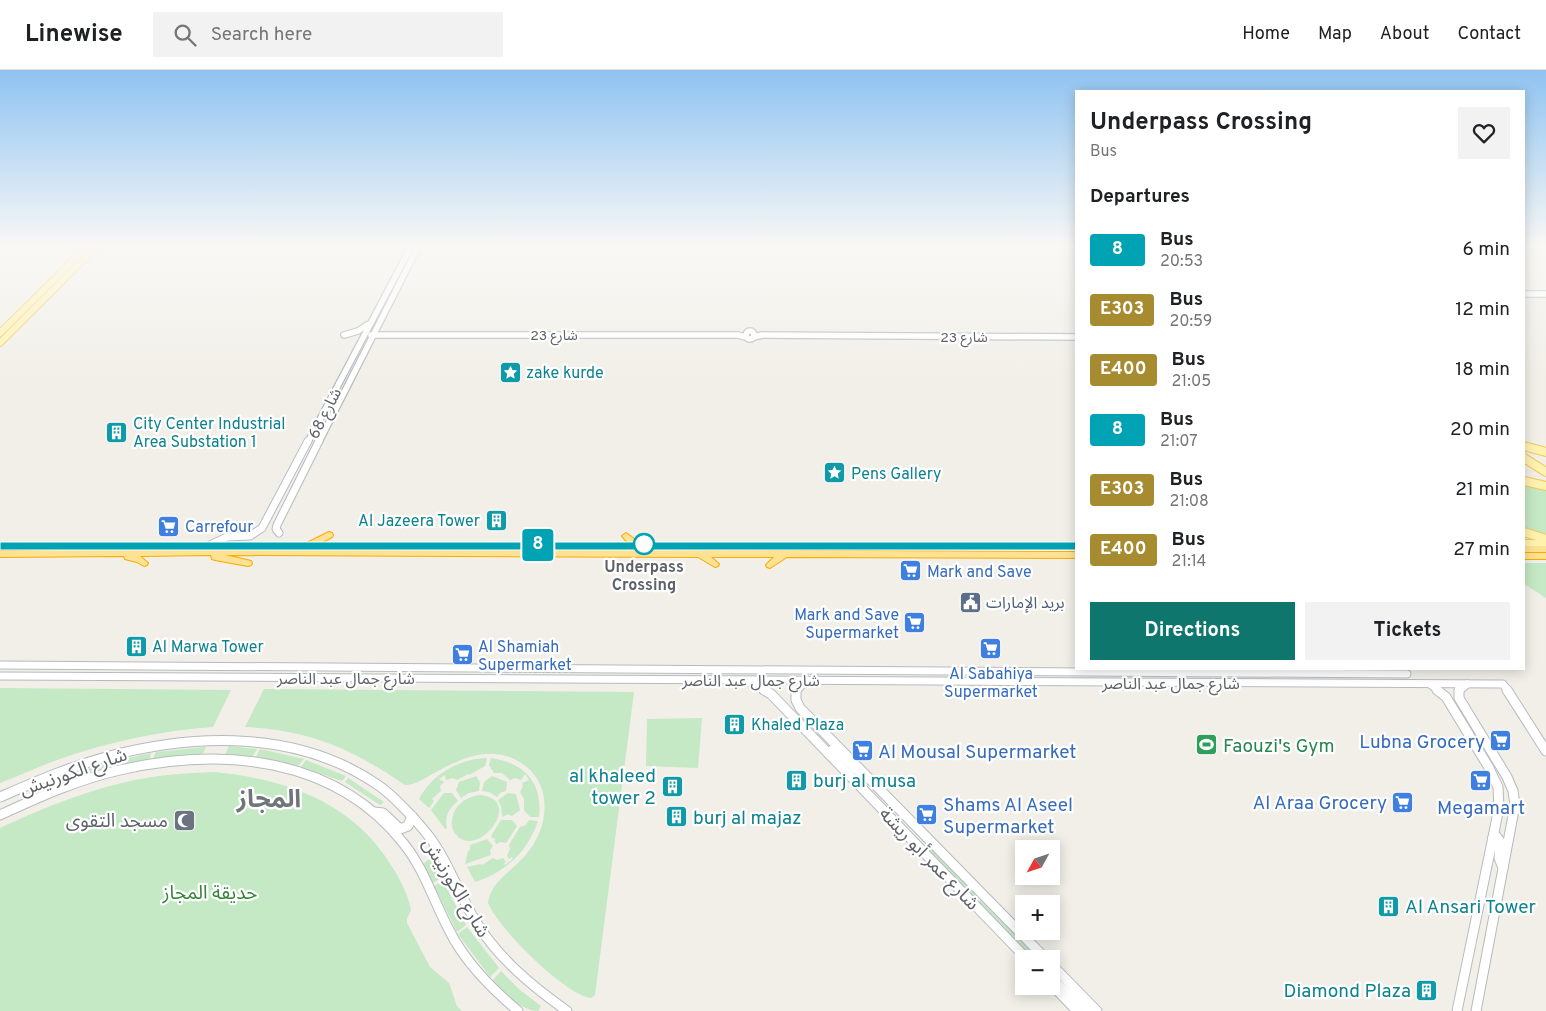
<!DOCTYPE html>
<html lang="en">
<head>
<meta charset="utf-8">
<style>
  :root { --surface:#fff; --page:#f2f2f2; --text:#202124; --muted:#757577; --line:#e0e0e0; --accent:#0f766e }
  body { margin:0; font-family:Overpass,"Noto Sans Arabic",sans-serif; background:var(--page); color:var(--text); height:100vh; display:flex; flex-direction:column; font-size:19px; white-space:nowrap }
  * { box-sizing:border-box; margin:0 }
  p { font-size:16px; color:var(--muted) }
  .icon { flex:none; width:28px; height:28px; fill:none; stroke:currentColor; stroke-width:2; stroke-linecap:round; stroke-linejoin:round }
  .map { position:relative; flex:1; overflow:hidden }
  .panel { position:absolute; left:1075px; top:20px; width:450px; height:580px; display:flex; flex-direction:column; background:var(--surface); border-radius:0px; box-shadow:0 2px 12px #0003 }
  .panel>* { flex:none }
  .badge { padding:0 10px; border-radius:4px; font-size:18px; line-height:32px }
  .needle { width:32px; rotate:230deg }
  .buttons { position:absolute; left:1015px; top:770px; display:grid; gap:10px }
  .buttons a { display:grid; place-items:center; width:45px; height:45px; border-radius:0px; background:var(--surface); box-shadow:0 2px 12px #0003; font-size:25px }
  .map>.badge { position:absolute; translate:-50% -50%; box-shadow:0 0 0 2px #fff }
  h2 { padding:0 15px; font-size:19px; line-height:45px }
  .round { display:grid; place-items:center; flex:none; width:52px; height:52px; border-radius:0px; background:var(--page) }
  .summary { display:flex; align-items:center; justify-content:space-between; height:85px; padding:0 15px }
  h1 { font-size:24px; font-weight:700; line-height:38px }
  .primary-button { display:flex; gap:10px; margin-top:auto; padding:10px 15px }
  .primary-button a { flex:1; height:58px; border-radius:0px; background:var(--accent); color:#fff; font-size:20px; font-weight:700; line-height:58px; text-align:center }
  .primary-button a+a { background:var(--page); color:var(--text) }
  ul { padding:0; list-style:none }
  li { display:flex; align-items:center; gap:15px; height:60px; padding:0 15px }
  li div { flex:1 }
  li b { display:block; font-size:19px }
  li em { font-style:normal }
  li .badge { min-width:55px; font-weight:700; text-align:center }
  header { display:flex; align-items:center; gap:30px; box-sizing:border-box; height:70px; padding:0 25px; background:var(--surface); border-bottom:1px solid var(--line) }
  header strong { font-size:24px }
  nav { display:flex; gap:28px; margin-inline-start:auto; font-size:18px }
  .search { width:350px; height:45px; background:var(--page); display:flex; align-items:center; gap:12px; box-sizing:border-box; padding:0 18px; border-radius:0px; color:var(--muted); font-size:19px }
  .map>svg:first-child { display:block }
  .green { fill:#c5e8c5 }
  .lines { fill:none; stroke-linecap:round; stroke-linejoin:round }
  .secondary-far2-casing { stroke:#b6babf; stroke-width:8 }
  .secondary-far1-casing { stroke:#b6babf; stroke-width:9 }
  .secondary-casing { stroke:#b6babf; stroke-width:11 }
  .primary-far1-casing { stroke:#f2c960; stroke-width:8 }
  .primary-casing { stroke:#f2c960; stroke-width:10 }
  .highway-casing { stroke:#f9ab00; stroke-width:2 }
  .secondary-far2 { stroke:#fff; stroke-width:5.5 }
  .secondary-far1 { stroke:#fff; stroke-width:7 }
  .secondary { stroke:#fff; stroke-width:9 }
  .primary-far1 { stroke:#fff2af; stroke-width:6 }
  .primary { stroke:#fff2af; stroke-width:8 }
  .highway { fill:#fde293; fill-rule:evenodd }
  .line { fill:#00a3b4; stroke:#fff }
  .stop-dot { fill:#fff; stroke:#00a3b4; stroke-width:2.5 }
  .labels { text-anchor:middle; stroke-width:4.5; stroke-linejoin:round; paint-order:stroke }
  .far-street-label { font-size:14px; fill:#5f6368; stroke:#fff }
  .culture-label { font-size:16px; fill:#0d838f; stroke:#fff; text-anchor:start }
  .street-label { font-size:16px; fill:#5f6368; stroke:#fff }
  .shop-label { font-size:16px; fill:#366cbe; stroke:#fff; text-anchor:start }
  .stop-label { font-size:16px; font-weight:bold; fill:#5f6368; stroke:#fff }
  .service-label { font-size:16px; fill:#4e5e75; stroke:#fff; text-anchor:start }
  .near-shop-label { font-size:19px; fill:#366cbe; stroke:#fff; text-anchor:end }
  .near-leisure-label { font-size:19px; fill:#27864d; stroke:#fff; text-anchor:start }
  .near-street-label { font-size:19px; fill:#5f6368; stroke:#fff }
  .near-culture-label { font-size:19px; fill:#0d838f; stroke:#fff; text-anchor:start }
  .near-worship-label { font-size:19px; fill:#5b616d; stroke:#fff; text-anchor:end }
  .near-park-label { font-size:19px; fill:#348238; stroke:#fff }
  .near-district-label { font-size:25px; font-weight:bold; fill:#70757a; stroke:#fff }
</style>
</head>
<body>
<header>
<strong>Linewise</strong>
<div class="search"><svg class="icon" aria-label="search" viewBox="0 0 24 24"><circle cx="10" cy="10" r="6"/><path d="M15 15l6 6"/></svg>Search here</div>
<nav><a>Home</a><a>Map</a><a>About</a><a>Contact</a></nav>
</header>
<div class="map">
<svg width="1546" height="941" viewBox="0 0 1546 941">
  <rect width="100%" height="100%" fill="#f1efe8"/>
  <g class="green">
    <path d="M1524,414L1546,419V465L1524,459Z"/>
    <path d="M1524,493H1546V528L1524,514Z"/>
    <path d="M0,618L230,620H231L213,657C159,661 108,672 57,690C38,697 19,706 0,713Z"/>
    <path d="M264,619L634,622L595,925L591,928C565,925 498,858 488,833C490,816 505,805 517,794C537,776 549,750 543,723C540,710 530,697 518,691C487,674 457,690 429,706C422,710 414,715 405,715C352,679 310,660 245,657Z"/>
    <path d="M702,648L698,698L646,696L647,649Z"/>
    <path d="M229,676L257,679L252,687L225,685Z"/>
    <path d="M206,677L202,685L153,689L156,682Z"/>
    <path d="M260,679L304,689L298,696L256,687Z"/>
    <path d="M151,683L150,690L97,702L98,695Z"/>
    <path d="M487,688L485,696L469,705L468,704L457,710L453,708L446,710L445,705L439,709L444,712L440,716L441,721L432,729L434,731L429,738L419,729C432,704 459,689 487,688Z"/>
    <path d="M491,688C524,693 543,712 539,747H530L524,740V729L520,722L523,716L522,713L529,710L525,704L521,710L515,708L510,710L502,703H494L489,695Z"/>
    <path d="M306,690L346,706L342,711L301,697Z"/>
    <path d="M94,696L93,703L38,724V719Z"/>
    <path d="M215,702C285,709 352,732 391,795C400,809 408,824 411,840L407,849V853L430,897L449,913L457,936L462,941H0V758C40,739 83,722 126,712C155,705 185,703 215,702Z"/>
    <path d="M476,706L480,712L479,721L469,723L461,728L456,720L459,712Z"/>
    <path d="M492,706L507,712L506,721L500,723L497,727L489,722L482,721L484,712Z"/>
    <path d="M348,708L384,732L380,735L345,712Z"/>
    <path d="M444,723H452L458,731C449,738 444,747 447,758L445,759L431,740Z"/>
    <path d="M508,723L516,724L520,740L512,746L508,744L502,747L501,736L498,730Z"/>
    <path d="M480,725C530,730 468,800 452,757C450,739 463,727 480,725Z"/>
    <path d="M501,750H512L517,756L506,773L501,772L496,774L494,770L496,768L493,769L491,766Z"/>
    <path d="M529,750L538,751C528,781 506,802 475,812L467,797L481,794L482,795L493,788L497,790L503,788L506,792L504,793L505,795L513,789L512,787L509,789L507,786L510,779L509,775L520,757L526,755Z"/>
    <path d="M487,769L493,776L490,780L491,785L465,794L468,781L470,780V775Z"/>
    <path d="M927,773L979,827L976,830L924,776Z"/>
    <path d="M431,788L441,808L433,813L423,794Z"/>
    <path d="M443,811L466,855L457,862L434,816Z"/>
    <path d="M982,829L1038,887L1036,889H1033L979,832Z"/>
    <path d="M467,857L499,898L490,907L458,864Z"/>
    <path d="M501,901L520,920L541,936L538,941C521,941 504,922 493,910Z"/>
  </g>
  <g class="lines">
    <defs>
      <g id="secondary-far2">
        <path d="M1524,224H1546"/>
        <circle cx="750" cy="265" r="4"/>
        <path d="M344,265L358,261L367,255"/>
        <path d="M371,265H738L745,267"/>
        <path d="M754,267L762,265L1076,267"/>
        <path d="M308,372L411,177"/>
        <path d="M319,372L418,177"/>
      </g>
      <g id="secondary-far1">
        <path d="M279,463L276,459L277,455L319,371"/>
        <path d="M210,475L227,467L250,466L262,458L308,371"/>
        <path d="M0,595L1407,604"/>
        <path d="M0,606L1503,614L1508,621"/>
        <path d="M750,613L766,621"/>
        <path d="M1431,615L1439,621"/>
        <path d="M796,621L806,611"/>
        <path d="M1459,621L1467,614"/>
      </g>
      <g id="secondary">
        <path d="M764,620L771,624L1027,889"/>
        <path d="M796,620V630L800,638L1046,889"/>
        <path d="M1437,620L1446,627L1488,696L1498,717L1499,738L1457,941"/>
        <path d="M1459,620V628L1507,707L1513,721L1515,735L1476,941"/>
        <path d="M1507,620L1546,681"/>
        <path d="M828,683L832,680C845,683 853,700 865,706"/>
        <path d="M0,727C35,712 69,697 106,687C196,663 298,660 378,715C394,726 419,753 431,769C450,795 459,825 476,852C499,889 532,916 567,941"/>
        <path d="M374,742L383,743L400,759L408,756L412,746"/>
        <path d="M0,745C39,727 79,709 120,700C222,677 335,686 404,774C424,799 433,829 448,858C464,891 490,917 518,941"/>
        <path d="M1493,767L1496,766L1500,771L1499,788L1503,798"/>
        <path d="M1051,894L1097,941"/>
        <path d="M1051,908L1087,940H1092L1093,937"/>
        <path d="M1051,914L1077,941"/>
      </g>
      <g id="primary-far1">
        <path d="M0,263L87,177"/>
        <path d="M0,273L96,177"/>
      </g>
      <g id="primary">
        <path d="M1524,376L1546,382"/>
        <path d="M1524,388L1546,402"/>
        <path d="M1524,411L1546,416"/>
        <path d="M1524,462L1546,469"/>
        <path d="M1524,474H1546"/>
      </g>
      <g id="highway">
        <path d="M329,462L332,463L333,465L332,467L321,473H628L622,466L626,463L640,473H1076V479H410L1076,482V488L787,487L770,498L767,497L766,495L774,487H711L719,494L718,496L715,497L698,487L225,485L251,491L252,493L251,495L248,496L215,490L212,489L211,485L140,486L148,493L147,495L144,496L137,492L125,489L124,486L0,487V481L126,479H0V473H307Z"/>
        <rect x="1524" y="476" width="22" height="6"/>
        <rect x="1524" y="483" width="22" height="6"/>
      </g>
    </defs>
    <use href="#secondary-far2" class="secondary-far2-casing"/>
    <use href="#secondary-far1" class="secondary-far1-casing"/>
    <use href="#secondary" class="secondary-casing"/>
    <use href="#primary-far1" class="primary-far1-casing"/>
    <use href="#primary" class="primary-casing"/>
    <use href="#highway" class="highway-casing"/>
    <use href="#secondary-far2" class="secondary-far2"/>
    <use href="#secondary-far1" class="secondary-far1"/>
    <use href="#secondary" class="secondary"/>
    <use href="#primary-far1" class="primary-far1"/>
    <use href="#primary" class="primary"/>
    <use href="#highway" class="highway"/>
  </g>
  <linearGradient id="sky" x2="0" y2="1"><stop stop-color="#8fc3f1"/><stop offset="0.57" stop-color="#f9f8f5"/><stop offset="1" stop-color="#f9f8f5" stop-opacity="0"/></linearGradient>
  <rect width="1546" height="309" fill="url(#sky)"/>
  <path class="line" d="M0,472H1076L1081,476L1076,480H0Z"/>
  <defs>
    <symbol id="sight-square" viewBox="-11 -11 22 22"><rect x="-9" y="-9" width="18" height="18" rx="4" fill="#0f9aa8" stroke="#fff"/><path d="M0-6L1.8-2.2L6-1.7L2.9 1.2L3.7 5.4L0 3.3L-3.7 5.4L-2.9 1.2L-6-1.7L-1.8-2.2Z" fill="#fff"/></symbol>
    <symbol id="building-square" viewBox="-11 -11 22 22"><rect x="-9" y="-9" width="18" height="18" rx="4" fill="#0f9aa8" stroke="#fff"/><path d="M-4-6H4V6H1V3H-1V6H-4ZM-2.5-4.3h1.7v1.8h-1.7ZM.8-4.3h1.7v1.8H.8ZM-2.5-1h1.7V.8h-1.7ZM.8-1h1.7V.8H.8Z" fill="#fff"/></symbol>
    <symbol id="supermarket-square" viewBox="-11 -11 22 22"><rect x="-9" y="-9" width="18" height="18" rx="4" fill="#3f7fe0" stroke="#fff"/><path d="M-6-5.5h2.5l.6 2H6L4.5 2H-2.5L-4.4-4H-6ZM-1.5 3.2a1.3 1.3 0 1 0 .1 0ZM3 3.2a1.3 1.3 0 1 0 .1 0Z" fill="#fff"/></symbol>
    <symbol id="civic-square" viewBox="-11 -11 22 22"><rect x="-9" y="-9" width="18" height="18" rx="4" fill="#5c6f8a" stroke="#fff"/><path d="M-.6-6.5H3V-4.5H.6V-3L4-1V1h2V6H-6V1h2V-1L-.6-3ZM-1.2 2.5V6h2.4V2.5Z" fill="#fff"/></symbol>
    <symbol id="stadium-square" viewBox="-11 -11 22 22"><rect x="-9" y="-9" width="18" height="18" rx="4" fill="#2e9e5b" stroke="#fff"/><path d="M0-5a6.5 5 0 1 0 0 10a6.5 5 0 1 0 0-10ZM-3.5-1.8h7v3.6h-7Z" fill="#fff"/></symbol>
    <symbol id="mosque-square" viewBox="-11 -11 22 22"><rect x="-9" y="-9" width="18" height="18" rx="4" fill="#6b7280" stroke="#fff"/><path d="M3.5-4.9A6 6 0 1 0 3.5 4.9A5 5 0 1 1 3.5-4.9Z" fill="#fff"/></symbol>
  </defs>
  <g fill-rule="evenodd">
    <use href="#sight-square" x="498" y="290" width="25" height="25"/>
    <use href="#building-square" x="104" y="350" width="25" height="25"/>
    <use href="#sight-square" x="822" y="390" width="25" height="25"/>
    <use href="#building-square" x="484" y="438" width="25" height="25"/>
    <use href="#supermarket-square" x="156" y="444" width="25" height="25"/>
    <use href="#supermarket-square" x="898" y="488" width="25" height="25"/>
    <use href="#civic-square" x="958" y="520" width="25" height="25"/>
    <use href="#supermarket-square" x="902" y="540" width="25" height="25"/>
    <use href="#building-square" x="124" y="564" width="25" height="25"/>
    <use href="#supermarket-square" x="978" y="566" width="25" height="25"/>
    <use href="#supermarket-square" x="450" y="572" width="25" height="25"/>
    <use href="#building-square" x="722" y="642" width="25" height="25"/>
    <use href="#supermarket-square" x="1488" y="658" width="25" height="25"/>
    <use href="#stadium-square" x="1194" y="662" width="25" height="25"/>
    <use href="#supermarket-square" x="850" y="668" width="25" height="25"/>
    <use href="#building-square" x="784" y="698" width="25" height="25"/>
    <use href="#supermarket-square" x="1468" y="698" width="25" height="25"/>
    <use href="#building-square" x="660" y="704" width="25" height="25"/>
    <use href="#supermarket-square" x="1390" y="720" width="25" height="25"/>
    <use href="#supermarket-square" x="914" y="732" width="25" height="25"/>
    <use href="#building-square" x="664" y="734" width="25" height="25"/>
    <use href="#mosque-square" x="172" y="738" width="25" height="25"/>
    <use href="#building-square" x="1376" y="824" width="25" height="25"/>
    <use href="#building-square" x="1414" y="908" width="25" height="25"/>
  </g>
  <circle class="stop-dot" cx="644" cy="474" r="10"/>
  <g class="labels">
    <g class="far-street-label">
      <text x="554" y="270">شارع 23</text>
      <text x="964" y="272">شارع 23</text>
    </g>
    <g class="culture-label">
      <text x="526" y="308">zake kurde</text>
      <text x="133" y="359">City Center Industrial<tspan x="133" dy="18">Area Substation 1</tspan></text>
      <text x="851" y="409">Pens Gallery</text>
      <text x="480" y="456" text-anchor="end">Al Jazeera Tower</text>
      <text x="152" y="582">Al Marwa Tower</text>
      <text x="751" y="660">Khaled Plaza</text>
    </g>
    <g class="street-label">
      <text transform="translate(324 343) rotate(-63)" y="6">شارع 68</text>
      <text x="346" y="614">شارع جمال عبد الناصر</text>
      <text x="751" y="616">شارع جمال عبد الناصر</text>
      <text x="1171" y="619">شارع جمال عبد الناصر</text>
    </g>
    <g class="shop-label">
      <text x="185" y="462">Carrefour</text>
      <text x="927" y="507">Mark and Save</text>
      <text x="899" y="550" text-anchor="end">Mark and Save<tspan x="899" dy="18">Supermarket</tspan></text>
      <text x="478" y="582">Al Shamiah<tspan x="478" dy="18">Supermarket</tspan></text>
      <text x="991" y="609" text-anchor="middle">Al Sabahiya<tspan x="991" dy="18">Supermarket</tspan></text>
    </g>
    <g class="stop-label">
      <text x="644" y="502">Underpass<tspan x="644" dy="18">Crossing</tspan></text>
    </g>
    <g class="service-label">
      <text x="986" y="538">بريد الإمارات</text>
    </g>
    <g class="near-shop-label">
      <text x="1485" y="678">Lubna Grocery</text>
      <text x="878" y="688" text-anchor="start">Al Mousal Supermarket</text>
      <text x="1387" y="739">Al Araa Grocery</text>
      <text x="943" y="741" text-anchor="start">Shams Al Aseel<tspan x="943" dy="22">Supermarket</tspan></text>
      <text x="1481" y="744" text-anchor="middle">Megamart</text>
    </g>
    <g class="near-leisure-label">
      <text x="1223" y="682">Faouzi's Gym</text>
    </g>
    <g class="near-street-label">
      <text transform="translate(73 701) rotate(-19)" y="7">شارع الكورنيش</text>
      <text transform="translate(930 788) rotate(46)" y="7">شارع عمر أبو ريشة</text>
      <text transform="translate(457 817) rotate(59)" y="7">شارع الكورنيش</text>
    </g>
    <g class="near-culture-label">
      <text x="656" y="712" text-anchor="end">al khaleed<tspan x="656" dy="22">tower 2</tspan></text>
      <text x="813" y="717">burj al musa</text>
      <text x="693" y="754">burj al majaz</text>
      <text x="1405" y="843">Al Ansari Tower</text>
      <text x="1411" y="927" text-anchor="end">Diamond Plaza</text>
    </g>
    <g class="near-worship-label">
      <text x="168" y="757">مسجد التقوى</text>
    </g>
    <g class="near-park-label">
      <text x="210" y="829">حديقة المجاز</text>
    </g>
    <g class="near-district-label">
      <text x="269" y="737">المجاز</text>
    </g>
  </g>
</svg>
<div class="buttons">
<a><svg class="needle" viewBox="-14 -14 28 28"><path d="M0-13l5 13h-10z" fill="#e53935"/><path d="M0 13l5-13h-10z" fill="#757577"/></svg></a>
<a>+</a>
<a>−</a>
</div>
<b class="badge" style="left:538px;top:475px;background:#00a3b4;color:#fff">8</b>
<section class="panel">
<div class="summary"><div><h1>Underpass Crossing</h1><p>Bus</p></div><a class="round"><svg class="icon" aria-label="heart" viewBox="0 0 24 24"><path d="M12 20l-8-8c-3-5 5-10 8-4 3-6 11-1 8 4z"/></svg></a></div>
<h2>Departures</h2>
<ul>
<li><span class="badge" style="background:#00a3b4;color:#fff">8</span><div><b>Bus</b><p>20:53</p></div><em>6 min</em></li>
<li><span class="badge" style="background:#a78b30;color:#fff">E303</span><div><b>Bus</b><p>20:59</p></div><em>12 min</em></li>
<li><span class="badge" style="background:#a78b30;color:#fff">E400</span><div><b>Bus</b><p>21:05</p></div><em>18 min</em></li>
<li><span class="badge" style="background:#00a3b4;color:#fff">8</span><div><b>Bus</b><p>21:07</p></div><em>20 min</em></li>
<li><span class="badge" style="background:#a78b30;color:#fff">E303</span><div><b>Bus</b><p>21:08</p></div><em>21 min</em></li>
<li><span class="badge" style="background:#a78b30;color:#fff">E400</span><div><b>Bus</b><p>21:14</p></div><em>27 min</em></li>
</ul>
<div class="primary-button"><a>Directions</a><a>Tickets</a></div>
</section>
</div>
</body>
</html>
